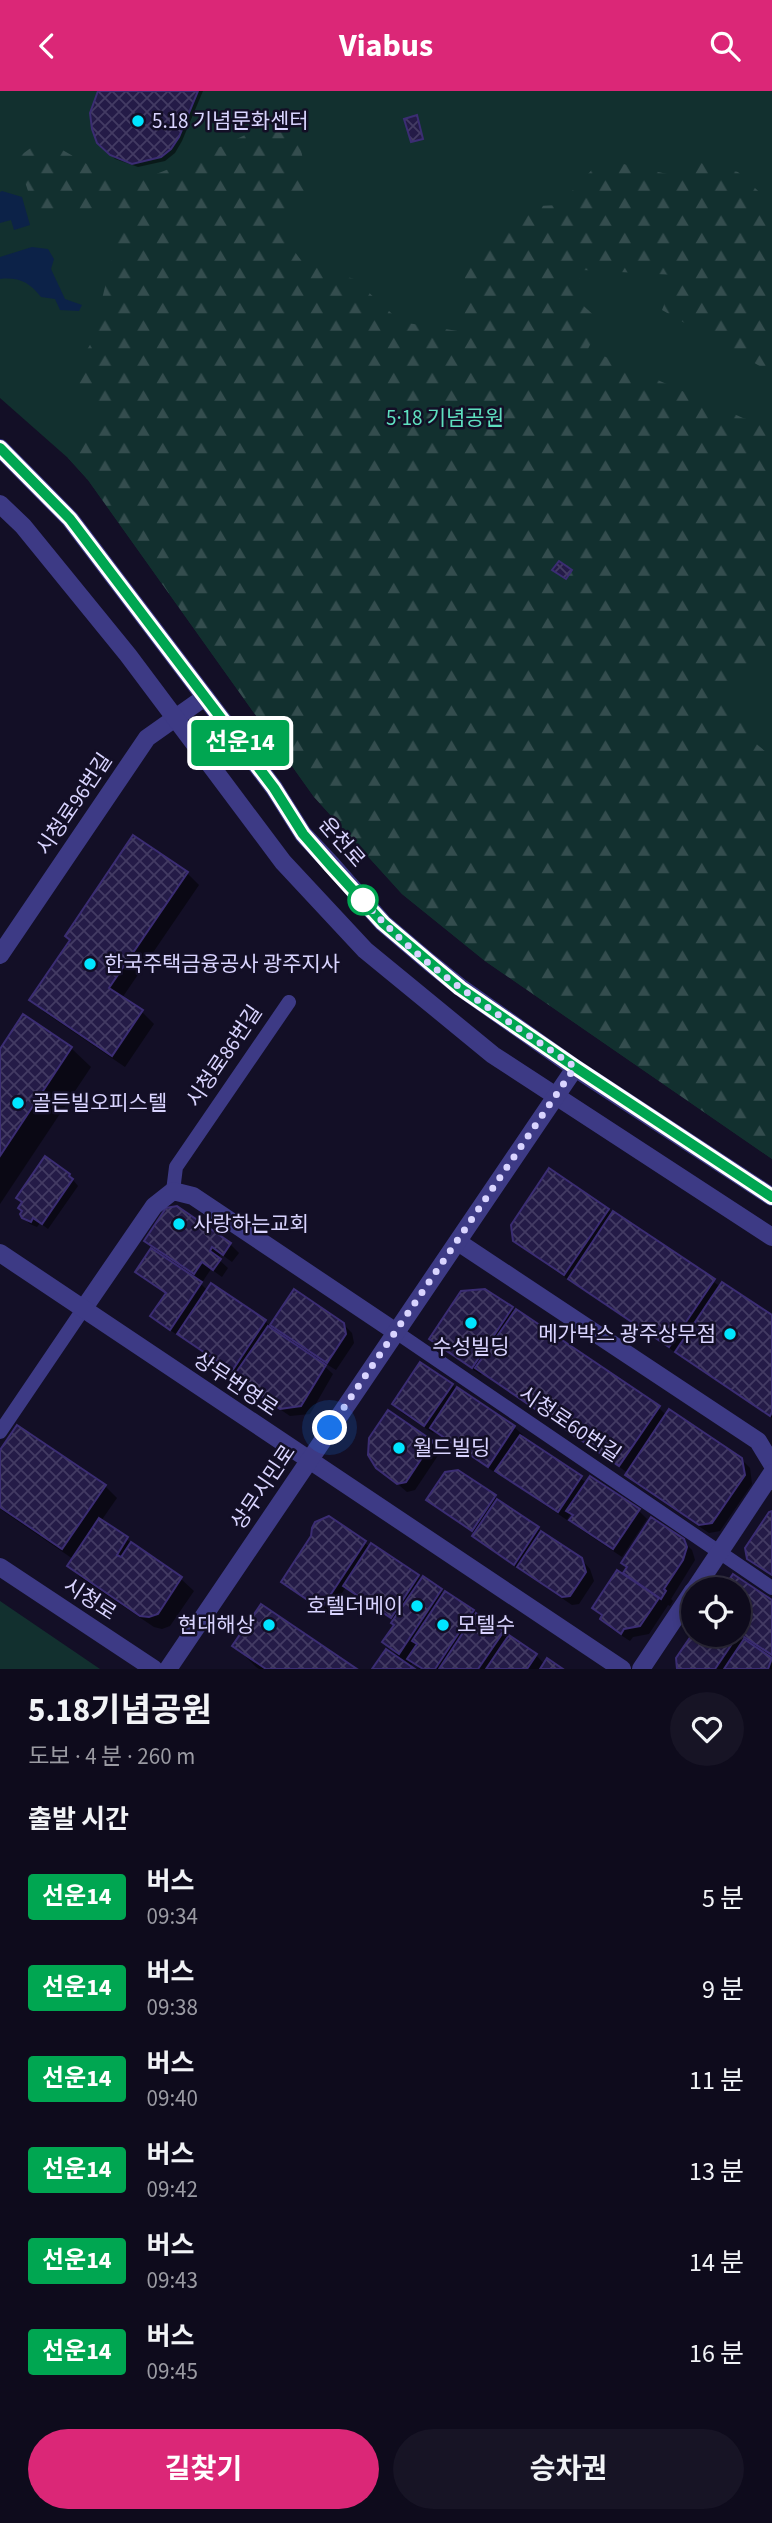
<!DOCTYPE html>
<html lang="ko">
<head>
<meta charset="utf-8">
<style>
  :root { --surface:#0e0b1c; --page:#171425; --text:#f1f3f6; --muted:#9b9ba3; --line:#2e2b3b; --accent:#db2777 }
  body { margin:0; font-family:"Source Sans 3","Noto Sans KR",sans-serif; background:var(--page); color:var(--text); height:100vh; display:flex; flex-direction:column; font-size:26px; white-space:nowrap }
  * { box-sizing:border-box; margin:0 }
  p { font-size:23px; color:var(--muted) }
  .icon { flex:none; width:38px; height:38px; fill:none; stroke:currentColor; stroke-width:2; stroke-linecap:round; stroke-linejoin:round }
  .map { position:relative; height:1578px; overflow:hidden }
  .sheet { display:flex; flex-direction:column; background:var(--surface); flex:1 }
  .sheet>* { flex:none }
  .badge { padding:0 14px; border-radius:5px; font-size:24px; line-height:46px }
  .controls { position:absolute; left:681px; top:1486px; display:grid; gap:14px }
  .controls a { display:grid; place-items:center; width:70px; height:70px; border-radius:50%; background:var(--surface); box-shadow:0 4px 10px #0003,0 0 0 2px var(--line); font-size:35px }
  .you { position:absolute; width:35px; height:35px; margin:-18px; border:5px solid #fff; border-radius:50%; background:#1a73e8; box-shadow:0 0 0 10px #1a73e833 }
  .map>.badge { position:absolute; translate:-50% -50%; box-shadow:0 0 0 4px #fff }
  h2 { padding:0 28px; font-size:26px; line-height:63px }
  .round { display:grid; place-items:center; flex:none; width:74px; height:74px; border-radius:37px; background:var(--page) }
  .summary { display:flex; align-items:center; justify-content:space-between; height:119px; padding:0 28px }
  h1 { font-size:33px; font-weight:700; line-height:52px }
  .action { display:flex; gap:14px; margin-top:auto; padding:14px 28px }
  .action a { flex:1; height:80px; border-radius:42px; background:var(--accent); color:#fff; font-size:28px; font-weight:700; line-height:80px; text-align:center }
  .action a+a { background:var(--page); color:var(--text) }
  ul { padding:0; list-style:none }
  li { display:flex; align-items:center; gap:21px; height:91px; padding:0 28px }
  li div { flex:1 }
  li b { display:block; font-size:26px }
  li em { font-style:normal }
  li .badge { min-width:77px; font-weight:700; text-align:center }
  header { display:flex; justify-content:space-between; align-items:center; height:91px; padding:0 28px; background:var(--accent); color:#fff; font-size:32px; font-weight:700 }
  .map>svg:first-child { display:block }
  .green { fill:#12302f }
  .forest { fill:url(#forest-firs) }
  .water { fill:#0c2248 }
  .shadow { fill:#0007; fill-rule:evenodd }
  .building { fill:url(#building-cross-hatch); stroke:#3b2d73; stroke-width:2 }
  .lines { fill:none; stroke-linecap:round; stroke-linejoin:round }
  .pedestrian { stroke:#3d3a85; stroke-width:14 }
  .minor { stroke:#3d3a85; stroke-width:18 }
  .tertiary { stroke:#3d3a85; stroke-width:18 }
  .line-casing { stroke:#fff; stroke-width:16 }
  .line { stroke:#00a651; stroke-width:10 }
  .walk { stroke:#d9d4ff; stroke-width:7; stroke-dasharray:0 12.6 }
  .poi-dot { fill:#00e5ff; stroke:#130f26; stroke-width:2.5 }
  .stop-dot { fill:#fff; stroke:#00a651; stroke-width:3.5 }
  .labels { text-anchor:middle; stroke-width:5; stroke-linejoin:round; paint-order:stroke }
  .poi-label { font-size:21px; fill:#d9d4ff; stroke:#130f26; text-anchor:start }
  .park-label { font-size:21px; fill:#5fe0c0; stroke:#130f26 }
  .street-label { font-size:21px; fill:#d9d4ff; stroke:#130f26 }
</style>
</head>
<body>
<header><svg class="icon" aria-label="back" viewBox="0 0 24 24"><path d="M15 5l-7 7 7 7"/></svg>Viabus<svg class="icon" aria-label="search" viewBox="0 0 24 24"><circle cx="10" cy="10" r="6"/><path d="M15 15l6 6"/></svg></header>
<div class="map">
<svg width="772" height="1578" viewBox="0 0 772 1578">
  <defs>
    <pattern id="forest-firs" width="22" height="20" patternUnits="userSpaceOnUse" patternTransform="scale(1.75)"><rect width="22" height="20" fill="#12302f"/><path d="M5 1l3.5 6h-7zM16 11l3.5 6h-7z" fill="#344d4e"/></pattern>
    <pattern id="building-cross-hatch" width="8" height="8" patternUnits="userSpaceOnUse" patternTransform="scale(1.75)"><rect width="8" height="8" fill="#241b47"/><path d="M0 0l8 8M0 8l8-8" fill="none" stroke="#433b63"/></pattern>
  </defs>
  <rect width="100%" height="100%" fill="#130f26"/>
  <g class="green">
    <path d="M0,0H772V1068L485,870L402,803L314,706L88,389L68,367L0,307Z"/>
    <path d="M0,1510L100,1578H0Z"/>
  </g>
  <path class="forest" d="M293,21L309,97L284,146L303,172L354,188L401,231L464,241L465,176L518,116L559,114L602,68L680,86L689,69L738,81L772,113V282L662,219L676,184L582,179L574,206L601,231L588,258L743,327L772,335V562L755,569L731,609L754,651L772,666V963L765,973L772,980V1068L485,870L402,803L314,706L88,389L68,367L104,315L69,290L91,252L119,140L106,115L37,127L17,67L43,48L126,95L199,66Z"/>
  <g class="water">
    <path d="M2,100L22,106L30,134L14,139L11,129L0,132V101Z"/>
    <path d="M32,156L48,158L54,168L51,178L65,208L82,214L79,220L60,219L55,208L41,206C29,191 19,186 0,188V166Z"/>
  </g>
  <g class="shadow">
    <path d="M100,0H203L182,50L175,62L165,70L138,76L115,68L99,51Z"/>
    <path d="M187,782L199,794L122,907L142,921L154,933L125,976L44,921L32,909Z"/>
    <path d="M24,926L71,957L91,976L0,1113V961Z"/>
    <path d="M69,1084L78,1095L48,1138L40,1132L37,1136L30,1133L23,1126V1112L18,1107Z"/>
    <path d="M176,1117L230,1153L239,1162L232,1171L221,1163L218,1168L228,1177L222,1186L211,1178L201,1193L208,1200L265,1230L271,1236L294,1201L343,1233L352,1242L354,1252L336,1279L323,1271L321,1272L333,1283L310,1323L290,1325L244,1294L235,1286L237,1284L161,1233L153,1225L167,1204L137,1181L158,1162L146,1150ZM275,1236L285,1246L283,1247L272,1240Z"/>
    <path d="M608,1119L721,1196L772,1227V1327L579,1196L524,1158L515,1149Z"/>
    <path d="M512,1218L659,1317L667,1325L741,1368L750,1377L752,1393L720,1440L709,1442L635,1392L628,1382L482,1282L481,1284L439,1256L431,1247Z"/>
    <path d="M452,1294L514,1336L523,1344L521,1347L587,1392L639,1420L647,1428L622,1466L580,1438L572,1429L574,1425L571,1422L567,1429L506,1388L498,1381L497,1383L435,1340L433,1342L402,1322L394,1313Z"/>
    <path d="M389,1321L441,1360L415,1399L407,1401L378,1376Z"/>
    <path d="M0,1362L105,1395L117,1407L101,1430L181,1488L194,1500L170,1535L162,1538L154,1536L81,1487L69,1475L73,1468L0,1418Z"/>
    <path d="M458,1380L495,1405L503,1414L581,1468L590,1478L594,1490L579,1513L572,1514L482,1453L474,1445L475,1443L437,1417L429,1409Z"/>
    <path d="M335,1430L370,1456L473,1520L536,1564L545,1574L548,1570L560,1578H420L413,1571L410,1576L412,1578H374L386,1560L401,1570L402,1569L384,1551L396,1534L395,1530L346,1496L328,1523L283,1491Z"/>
    <path d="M683,1450L692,1459L695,1469L671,1508L673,1510L670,1515L668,1514L649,1543L633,1546L630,1550L610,1537L594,1517L629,1477Z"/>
    <path d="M734,1485L772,1511V1565H769L772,1568V1578H679L678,1568L694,1544H736L744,1551L746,1548L738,1543V1498H725Z"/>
    <path d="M262,1516L354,1578H259L256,1576L235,1555Z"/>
  </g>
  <g class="building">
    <path d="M98,0H198L179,46L171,58L161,66L132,73L110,64L97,52L92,38L90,22Z"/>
    <path d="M417,24L423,48L411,51L404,28Z"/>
    <path d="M559,470L572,479L566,488L552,479Z"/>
    <path d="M133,744L188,781L109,897L143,919L112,965L29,909L70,849L65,845Z"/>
    <path d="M23,923L72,956L0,1065V958Z"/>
    <path d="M45,1065L70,1083L69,1085L73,1088L42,1133L33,1127L31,1131L22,1127L20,1123L22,1120L18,1117L22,1111L16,1107Z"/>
    <path d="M549,1077L609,1118L564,1184L513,1150L511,1134Z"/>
    <path d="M177,1115L231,1152L223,1164L212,1156L210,1160L221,1168L213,1179L202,1171L194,1183L144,1150L166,1117Z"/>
    <path d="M613,1120L715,1188L669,1256L568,1188Z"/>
    <path d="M151,1157L202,1191L170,1239L150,1225L166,1202L135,1181Z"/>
    <path d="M722,1191L772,1224V1321L770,1325L675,1261Z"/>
    <path d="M211,1192L266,1229L232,1280L177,1243Z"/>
    <path d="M294,1198L344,1232L346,1243L327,1272L270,1234Z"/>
    <path d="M485,1198L513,1216L472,1277L429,1248L461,1200Z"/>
    <path d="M516,1218L660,1315L619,1375L475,1277Z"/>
    <path d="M268,1235L326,1274L301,1315L280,1318L233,1286Z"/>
    <path d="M420,1271L453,1293L424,1335L392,1313Z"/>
    <path d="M457,1296L515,1335L488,1376L430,1337Z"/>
    <path d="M669,1318L742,1367L745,1384L712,1432L699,1434L625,1384Z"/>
    <path d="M388,1319L433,1350L406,1391L397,1393L376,1377L368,1364L369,1347Z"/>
    <path d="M17,1334L106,1394L62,1458L0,1416V1359Z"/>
    <path d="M520,1344L582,1385L558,1421L495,1380Z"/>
    <path d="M458,1379L496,1404L472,1440L426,1409L445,1381Z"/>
    <path d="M590,1385L640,1418L613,1458L569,1429L573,1424L566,1420Z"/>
    <path d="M497,1408L539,1436L514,1474L472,1445Z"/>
    <path d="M772,1420V1484L747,1468L745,1457L769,1421Z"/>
    <path d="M329,1425L366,1450L321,1518L281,1491L311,1445L312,1437L315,1431Z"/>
    <path d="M651,1426L684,1448L687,1456L683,1469L664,1498L666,1500L661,1508L623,1482L627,1476L621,1472Z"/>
    <path d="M99,1427L128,1446L117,1464L121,1466L131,1451L182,1486L158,1523L149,1526L140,1525L67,1475Z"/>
    <path d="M541,1440L582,1467L586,1481L570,1505L562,1506L517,1476Z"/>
    <path d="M371,1452L419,1484L391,1527L343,1495Z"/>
    <path d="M617,1479L659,1507L640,1535L624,1538L621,1543L600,1528L602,1524L592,1517Z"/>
    <path d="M733,1483L772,1509V1564L738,1542V1498H723Z"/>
    <path d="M423,1485L442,1498L399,1563L382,1551L394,1534L391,1532Z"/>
    <path d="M445,1500L474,1519L435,1578H423L407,1568L417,1553L412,1550Z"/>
    <path d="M261,1513L357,1578H266L232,1555Z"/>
    <path d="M476,1522L504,1540L478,1578H439Z"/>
    <path d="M693,1542V1544H738L715,1578H677L676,1567Z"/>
    <path d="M509,1544L537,1563L527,1578H486Z"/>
    <path d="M744,1548L772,1567L768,1578H724Z"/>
    <path d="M386,1558L415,1578H372Z"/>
    <path d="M547,1567L563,1578H540Z"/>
  </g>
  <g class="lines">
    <g class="pedestrian">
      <path d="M173,1100L176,1076L289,911"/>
      <path d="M396,1241L772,1497"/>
      <path d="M0,1341L84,1217"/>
    </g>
    <g class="minor">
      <path d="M0,864L147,647L205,606"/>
      <path d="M458,1151L758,1350L772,1373"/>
      <path d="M84,1217L154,1115L173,1100L193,1105L396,1241"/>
      <path d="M695,1498L772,1382"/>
      <path d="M641,1578L693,1500"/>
    </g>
    <g class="tertiary">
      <path d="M0,357L70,428L274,697L303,743L332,774L383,832L429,871L460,896L575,977L772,1106"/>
      <path d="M0,413L23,435L128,564L283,771L365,859L493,964L772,1146"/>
      <path d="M0,1162L622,1578"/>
      <path d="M0,1476L154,1578"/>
      <path d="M168,1578L575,977"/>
    </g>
  </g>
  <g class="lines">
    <defs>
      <path id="line" d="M0,357L70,428L274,697L303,743L331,775L383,832L429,871L460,897L575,976L772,1106"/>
    </defs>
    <use href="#line" class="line-casing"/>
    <use href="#line" class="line"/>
    <path class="walk" d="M330,1337L575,976C502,925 422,878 363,809"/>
  </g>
  <g class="poi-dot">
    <circle cx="138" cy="30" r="7"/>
    <circle cx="90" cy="873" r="7"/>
    <circle cx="18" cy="1012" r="7"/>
    <circle cx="179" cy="1133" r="7"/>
    <circle cx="471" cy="1232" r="7"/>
    <circle cx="730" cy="1243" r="7"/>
    <circle cx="399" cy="1357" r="7"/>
    <circle cx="417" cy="1515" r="7"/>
    <circle cx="269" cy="1534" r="7"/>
    <circle cx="443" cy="1534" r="7"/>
  </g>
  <circle class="stop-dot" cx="363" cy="809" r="14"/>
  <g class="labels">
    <g class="poi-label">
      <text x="152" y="37">5.18 기념문화센터</text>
      <text x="104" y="880">한국주택금융공사 광주지사</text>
      <text x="32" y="1019">골든빌오피스텔</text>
      <text x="193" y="1140">사랑하는교회</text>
      <text x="716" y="1250" text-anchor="end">메가박스 광주상무점</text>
      <text x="471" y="1263" text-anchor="middle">수성빌딩</text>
      <text x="413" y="1364">월드빌딩</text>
      <text x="403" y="1522" text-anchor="end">호텔더메이</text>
      <text x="255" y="1541" text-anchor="end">현대해상</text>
      <text x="457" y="1541">모텔수</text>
    </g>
    <g class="park-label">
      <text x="445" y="334">5·18 기념공원</text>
    </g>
    <g class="street-label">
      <text transform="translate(74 713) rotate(-56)" y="7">시청로96번길</text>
      <text transform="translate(342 751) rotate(49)" y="7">운천로</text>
      <text transform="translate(224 965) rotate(-56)" y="7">시청로86번길</text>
      <text transform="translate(236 1293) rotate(34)" y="7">상무번영로</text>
      <text transform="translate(570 1333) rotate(34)" y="7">시청로60번길</text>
      <text transform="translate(263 1396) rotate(-56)" y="7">상무시민로</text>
      <text transform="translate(90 1508) rotate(33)" y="7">시청로</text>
    </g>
  </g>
</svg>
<div class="controls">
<a><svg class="icon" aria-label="locate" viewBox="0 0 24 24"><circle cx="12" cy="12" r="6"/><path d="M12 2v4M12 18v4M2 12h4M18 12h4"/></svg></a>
</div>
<div class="you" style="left:330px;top:1337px"></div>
<b class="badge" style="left:240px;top:652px;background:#00a651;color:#fff">선운14</b>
</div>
<section class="sheet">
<div class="summary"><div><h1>5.18기념공원</h1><p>도보 · 4 분 · 260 m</p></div><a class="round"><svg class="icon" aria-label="heart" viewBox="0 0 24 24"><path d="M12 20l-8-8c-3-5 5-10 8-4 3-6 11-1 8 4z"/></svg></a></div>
<h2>출발 시간</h2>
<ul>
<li><span class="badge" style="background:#00a651;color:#fff">선운14</span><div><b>버스</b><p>09:34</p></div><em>5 분</em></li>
<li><span class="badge" style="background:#00a651;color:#fff">선운14</span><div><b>버스</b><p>09:38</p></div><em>9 분</em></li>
<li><span class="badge" style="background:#00a651;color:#fff">선운14</span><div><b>버스</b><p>09:40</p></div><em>11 분</em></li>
<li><span class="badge" style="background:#00a651;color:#fff">선운14</span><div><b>버스</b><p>09:42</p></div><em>13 분</em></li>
<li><span class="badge" style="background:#00a651;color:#fff">선운14</span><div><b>버스</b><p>09:43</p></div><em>14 분</em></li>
<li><span class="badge" style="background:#00a651;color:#fff">선운14</span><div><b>버스</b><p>09:45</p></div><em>16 분</em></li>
</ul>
<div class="action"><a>길찾기</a><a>승차권</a></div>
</section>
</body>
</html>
